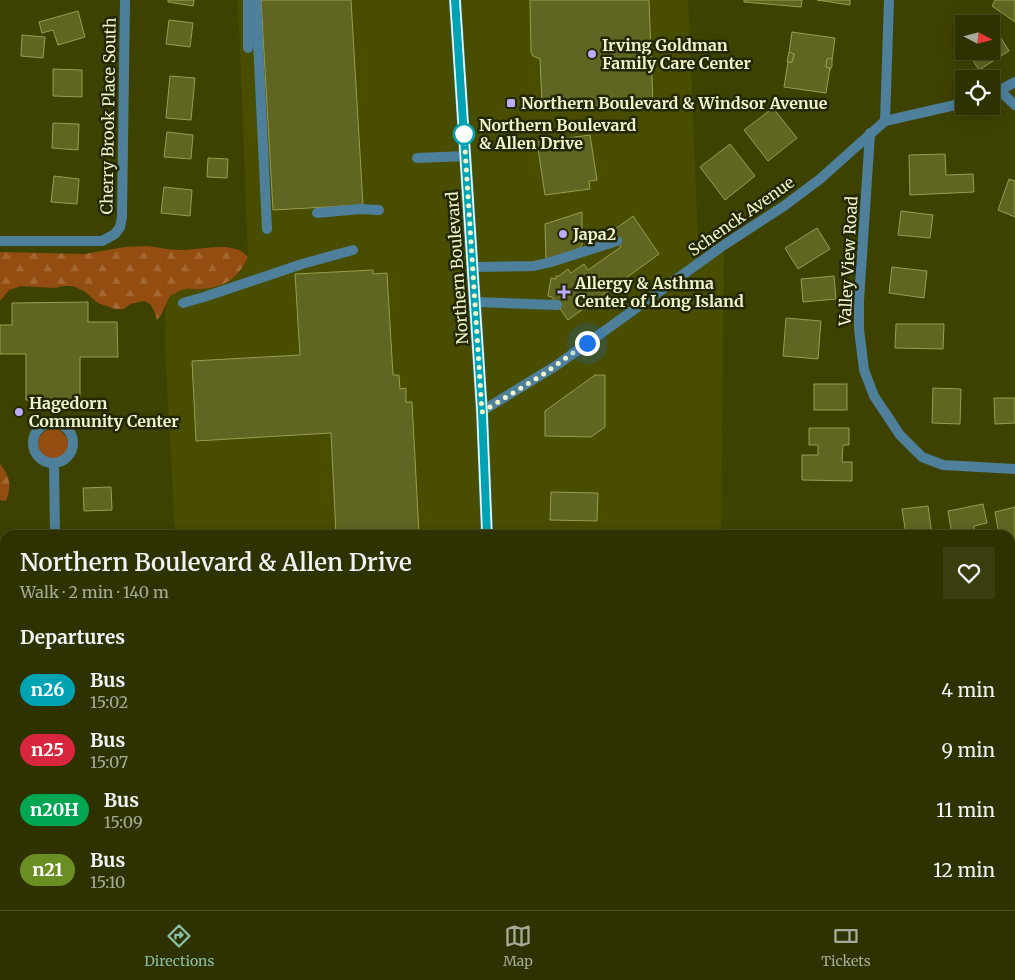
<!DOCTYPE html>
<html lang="en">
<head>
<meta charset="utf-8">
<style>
  :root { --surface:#2e3200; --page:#3a3e0f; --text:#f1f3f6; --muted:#a7aa99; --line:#494d22; --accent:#8abfa5 }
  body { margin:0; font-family:Merriweather,serif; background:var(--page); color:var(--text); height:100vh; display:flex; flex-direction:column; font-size:19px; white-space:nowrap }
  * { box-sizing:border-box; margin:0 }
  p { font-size:16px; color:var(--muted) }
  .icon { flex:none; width:28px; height:28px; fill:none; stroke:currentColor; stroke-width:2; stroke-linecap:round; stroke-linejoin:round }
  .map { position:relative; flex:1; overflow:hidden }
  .panel { position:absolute; left:0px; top:530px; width:1015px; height:380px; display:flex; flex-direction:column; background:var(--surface); border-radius:15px 15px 0 0; box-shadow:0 2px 12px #0003,0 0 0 1px var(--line) }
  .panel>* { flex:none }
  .badge { padding:0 10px; border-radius:16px; font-size:18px; line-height:32px }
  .needle { width:32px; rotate:97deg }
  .buttons { position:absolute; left:955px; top:15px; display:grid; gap:10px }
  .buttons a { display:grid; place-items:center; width:45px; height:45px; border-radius:0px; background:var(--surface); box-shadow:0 2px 12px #0003,0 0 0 1px var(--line); font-size:25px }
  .you { position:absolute; width:25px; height:25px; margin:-12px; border:4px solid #fff; border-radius:50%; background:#1a73e8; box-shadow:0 0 0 8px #1a73e833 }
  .map>.badge { position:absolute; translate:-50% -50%; box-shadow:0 0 0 2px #fff }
  h2 { padding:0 20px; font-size:19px; line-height:45px }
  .round { display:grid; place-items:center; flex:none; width:52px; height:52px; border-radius:0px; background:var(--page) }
  .headline { display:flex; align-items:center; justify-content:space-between; height:85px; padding:0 20px }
  h1 { font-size:24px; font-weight:600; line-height:38px }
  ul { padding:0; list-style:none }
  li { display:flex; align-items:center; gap:15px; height:60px; padding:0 20px }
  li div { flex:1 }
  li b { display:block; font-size:19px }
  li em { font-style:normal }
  li .badge { min-width:55px; font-weight:700; text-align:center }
  .dock { display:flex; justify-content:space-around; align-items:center; height:70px; border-top:1px solid var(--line); background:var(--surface); font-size:14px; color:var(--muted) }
  .dock a { display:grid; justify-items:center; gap:2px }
  .dock .on { color:var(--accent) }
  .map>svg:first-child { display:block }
  .built { fill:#484d00 }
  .grass { fill:#944d10 }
  .forest { fill:url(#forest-firs) }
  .building { fill:#606622; stroke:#969e4f }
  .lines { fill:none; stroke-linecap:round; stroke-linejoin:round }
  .path { stroke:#848951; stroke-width:3; stroke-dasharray:4 2.5; stroke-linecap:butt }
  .lane { stroke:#4e7f9b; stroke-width:10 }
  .street { stroke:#4e7f9b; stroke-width:10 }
  .secondary { stroke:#50a3ce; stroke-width:10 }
  .primary { stroke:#4ebef6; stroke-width:12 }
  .line-casing { stroke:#fff; stroke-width:11 }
  .line { stroke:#00a3b4; stroke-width:8 }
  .walk { stroke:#eff4cd; stroke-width:5; stroke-dasharray:0 9 }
  .poi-dot { fill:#bbaaf6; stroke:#242705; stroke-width:2 }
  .stop-dot { fill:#fff; stroke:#00a3b4; stroke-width:2.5 }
  .labels { text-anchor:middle; stroke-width:5; stroke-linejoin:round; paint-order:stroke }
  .poi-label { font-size:16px; font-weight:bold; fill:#eff4cd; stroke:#242705; text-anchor:start }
  .street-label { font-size:16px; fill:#eff4cd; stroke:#242705 }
  .stop-label { font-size:16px; font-weight:bold; fill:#eff4cd; stroke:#242705; text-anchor:start }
</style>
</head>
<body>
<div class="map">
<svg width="1015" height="910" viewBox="0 0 1015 910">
  <defs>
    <pattern id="forest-firs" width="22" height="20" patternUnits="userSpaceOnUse" patternTransform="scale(1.25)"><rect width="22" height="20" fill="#944d10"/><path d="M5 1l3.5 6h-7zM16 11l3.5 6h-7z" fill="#a36732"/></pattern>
  </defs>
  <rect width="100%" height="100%" fill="#3e4200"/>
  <g class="built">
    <path d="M238,0H688L699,262L724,245L721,535H175L165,347L166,307L170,296L185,289H198L227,282L236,277L242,270L248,257Z"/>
    <path d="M1015,607V809L1010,810V608Z"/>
  </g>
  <g class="grass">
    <circle cx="53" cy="444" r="15"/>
    <path d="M1015,809V910H939L941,905H1010V810Z"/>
  </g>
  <g class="forest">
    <path d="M147,246C158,247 169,250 179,250C201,251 232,239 248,257C238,279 225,287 201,289C196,290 190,288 185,289C180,290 175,294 170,296L161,315L157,320L154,310L150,304L144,301L130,304L124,309H115L98,303L84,291L73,286H62L55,288L21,286L9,290L0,301V252L84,254L125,247Z"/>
    <path d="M0,464C10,476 12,486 6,501L0,500Z"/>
    <path d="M1015,557V711L1010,713V560Z"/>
    <path d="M0,743H5V905H7L0,908Z"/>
    <path d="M557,905H941L939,910H569Z"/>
  </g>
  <g class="building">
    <path d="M168,0H194L193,6L168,2Z"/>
    <path d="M261,0H351L363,205L273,210Z"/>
    <path d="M530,0H649L653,104L551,107L543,105L542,102L540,59L533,56L531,52Z"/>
    <path d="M744,0H802L801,7L744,2Z"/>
    <path d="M817,0H850V5Z"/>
    <path d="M995,0H1015V22L992,6Z"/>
    <path d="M78,11L85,37L58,45L53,30L42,33L39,22Z"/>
    <path d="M989,19L1009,51L979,70L967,51H991V24H982Z"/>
    <path d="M169,20L193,23L190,47L166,44Z"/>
    <path d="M792,32L835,38L832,60L827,59L826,67L830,68L826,93L784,87L788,62H792L794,54L789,53Z"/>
    <path d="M22,35L45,37L43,58L21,56Z"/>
    <path d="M964,35V46L959,39Z"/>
    <path d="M789,52L794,54L792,62H787Z"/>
    <path d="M832,58V66L830,70V68L826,67L827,59Z"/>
    <path d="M53,69L82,70V97L53,96Z"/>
    <path d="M170,76L195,78L191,120L166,118Z"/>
    <path d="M773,108L797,138L768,161L744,130Z"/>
    <path d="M53,123L79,124L78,150L52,148Z"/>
    <path d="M167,132L193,135L191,159L164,157Z"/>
    <path d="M590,135L597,180L589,181L590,189L545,195L537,142Z"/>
    <path d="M730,144L755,176L725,200L700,167Z"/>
    <path d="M945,154L946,175L973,174L974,192L910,195L909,155Z"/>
    <path d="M208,158L228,159L227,178L207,177Z"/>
    <path d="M54,176L79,179L77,204L51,202Z"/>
    <path d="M1009,179L1015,181V217L998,210Z"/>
    <path d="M164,187L192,190L190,216L161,213Z"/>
    <path d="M901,211L933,215L930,238L898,235Z"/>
    <path d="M582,212V245L579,249L546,260L545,224Z"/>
    <path d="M633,216L659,254L568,320L552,297L548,296L551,278L556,279V276H559L568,269L571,273L584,264L588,270L621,247L611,232Z"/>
    <path d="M817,228L830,249L798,269L785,248Z"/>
    <path d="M892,267L927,271L924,298L889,293Z"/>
    <path d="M373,270V274L387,273L393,375H399L400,389L406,388V402H412L419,533L336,535L331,433L196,441L192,361L300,355L295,274Z"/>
    <path d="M834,276L836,299L803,302L801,279Z"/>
    <path d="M88,302V322H117L118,357H80V400H26V354H0V325H12V303Z"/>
    <path d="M786,318L821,321L818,359L783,356Z"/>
    <path d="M896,324H944L943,349L895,348Z"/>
    <path d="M595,375H605V427L591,437L545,436V411Z"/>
    <rect x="814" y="384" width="33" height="26"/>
    <path d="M933,388L961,389L960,424L932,423Z"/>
    <path d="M994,398H1015V423L995,424Z"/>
    <path d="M809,428H849V445H843L842,462H852V481L802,480V455H818V445H809Z"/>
    <path d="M111,487L112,510L84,511L83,488Z"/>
    <path d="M551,492L598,493L597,521L550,520Z"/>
    <path d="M983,504L987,523L974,526L975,535H952L948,511Z"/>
    <path d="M928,506L932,535H906L902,509Z"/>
    <path d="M1015,507V540L1010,541V535H999L995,512Z"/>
    <rect x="83" y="532" width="32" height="3"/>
    <path d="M5,589V608L0,609V590Z"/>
    <rect x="0" y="628" width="5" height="23"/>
    <rect x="4" y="698" width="1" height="20"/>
    <path d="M238,905H270L271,910H213Z"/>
    <path d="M372,905H512V910H413Z"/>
  </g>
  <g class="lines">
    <g class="path">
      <path d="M296,905L297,910"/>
      <path d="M531,905L532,910"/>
      <path d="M159,910L177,905"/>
    </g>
    <g class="lane">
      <path d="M248,0V48"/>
      <path d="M256,0L267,229"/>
      <path d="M417,158L466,156"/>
      <path d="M317,213L360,209L379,210"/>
      <path d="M473,267L534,266L551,262L617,241"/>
      <path d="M475,302L557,305"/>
      <path d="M183,303L204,297L302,264L353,250"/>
    </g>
    <g class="street">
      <path d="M1000,91L1015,105"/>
      <path d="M991,95L1015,82"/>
      <path d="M885,121L964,103"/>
      <path d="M870,133L859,301V329L864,370L874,396L900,435L922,457L943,465L1015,469"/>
      <path d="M0,241H102L115,234L120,227L122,217L125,0"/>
      <path d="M482,411L557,365L724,245L784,206L820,179L885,121L889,0"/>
      <circle cx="53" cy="443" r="20"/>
      <path d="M54,463L55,535"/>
      <path d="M84,905L86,910"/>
    </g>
    <path class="secondary" d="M1010,818L1015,821"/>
    <g class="primary">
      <path d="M455,0L482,411L487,535"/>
      <path d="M1010,810L1015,809"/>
    </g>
  </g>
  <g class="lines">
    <defs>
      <path id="line" d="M455,0L482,412L487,535"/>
    </defs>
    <use href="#line" class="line-casing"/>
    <use href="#line" class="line"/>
    <path class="walk" d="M464,134L482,412L542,375L587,343"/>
  </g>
  <g class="poi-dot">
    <circle cx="592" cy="54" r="5"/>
    <rect x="506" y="98" width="10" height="10" rx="2.5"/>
    <circle cx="563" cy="234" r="5"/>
    <path d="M561.5 284.5h5v5h5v5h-5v5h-5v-5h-5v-5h5z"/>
    <circle cx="19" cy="412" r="5"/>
  </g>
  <circle class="stop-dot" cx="464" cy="134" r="10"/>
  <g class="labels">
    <g class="poi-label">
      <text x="602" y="51">Irving Goldman<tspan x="602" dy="18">Family Care Center</tspan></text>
      <text x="521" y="109">Northern Boulevard &amp; Windsor Avenue</text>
      <text x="573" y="240">Japa2</text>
      <text x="575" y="289">Allergy &amp; Asthma<tspan x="575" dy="18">Center of Long Island</tspan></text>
      <text x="29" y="409">Hagedorn<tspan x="29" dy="18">Community Center</tspan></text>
    </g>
    <g class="street-label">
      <text transform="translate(108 116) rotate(-89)" y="6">Cherry Brook Place South</text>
      <text transform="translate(741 216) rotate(-35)" y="6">Schenck Avenue</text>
      <text transform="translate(848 261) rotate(-87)" y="6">Valley View Road</text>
      <text transform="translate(457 268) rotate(-94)" y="6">Northern Boulevard</text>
    </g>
    <g class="stop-label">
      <text x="479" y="131">Northern Boulevard<tspan x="479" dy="18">&amp; Allen Drive</tspan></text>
    </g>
  </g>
</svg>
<div class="buttons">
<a><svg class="needle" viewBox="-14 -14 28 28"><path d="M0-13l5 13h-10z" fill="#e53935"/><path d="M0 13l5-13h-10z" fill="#a7aa99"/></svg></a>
<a><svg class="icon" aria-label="locate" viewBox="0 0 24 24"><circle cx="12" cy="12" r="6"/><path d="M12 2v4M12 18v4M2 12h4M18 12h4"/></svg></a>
</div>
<div class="you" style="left:587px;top:343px"></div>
<section class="panel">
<div class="headline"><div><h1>Northern Boulevard &amp; Allen Drive</h1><p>Walk · 2 min · 140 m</p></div><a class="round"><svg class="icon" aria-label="heart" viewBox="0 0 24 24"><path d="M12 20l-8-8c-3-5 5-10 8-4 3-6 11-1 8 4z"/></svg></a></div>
<h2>Departures</h2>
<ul>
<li><span class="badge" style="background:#00a3b4;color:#fff">n26</span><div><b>Bus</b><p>15:02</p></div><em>4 min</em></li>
<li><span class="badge" style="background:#d7263d;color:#fff">n25</span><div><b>Bus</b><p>15:07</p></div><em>9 min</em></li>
<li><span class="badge" style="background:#00a651;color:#fff">n20H</span><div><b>Bus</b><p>15:09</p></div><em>11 min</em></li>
<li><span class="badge" style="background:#6b8e23;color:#fff">n21</span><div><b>Bus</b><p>15:10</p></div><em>12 min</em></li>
</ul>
</section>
</div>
<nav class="dock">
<a class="on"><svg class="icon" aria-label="directions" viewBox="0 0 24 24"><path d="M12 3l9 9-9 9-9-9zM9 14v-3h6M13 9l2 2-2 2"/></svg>Directions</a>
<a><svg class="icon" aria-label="map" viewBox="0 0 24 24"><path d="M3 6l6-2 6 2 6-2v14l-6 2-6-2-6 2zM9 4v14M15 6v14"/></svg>Map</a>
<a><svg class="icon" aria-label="tickets" viewBox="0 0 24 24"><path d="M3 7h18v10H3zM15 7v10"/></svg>Tickets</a>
</nav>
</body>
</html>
